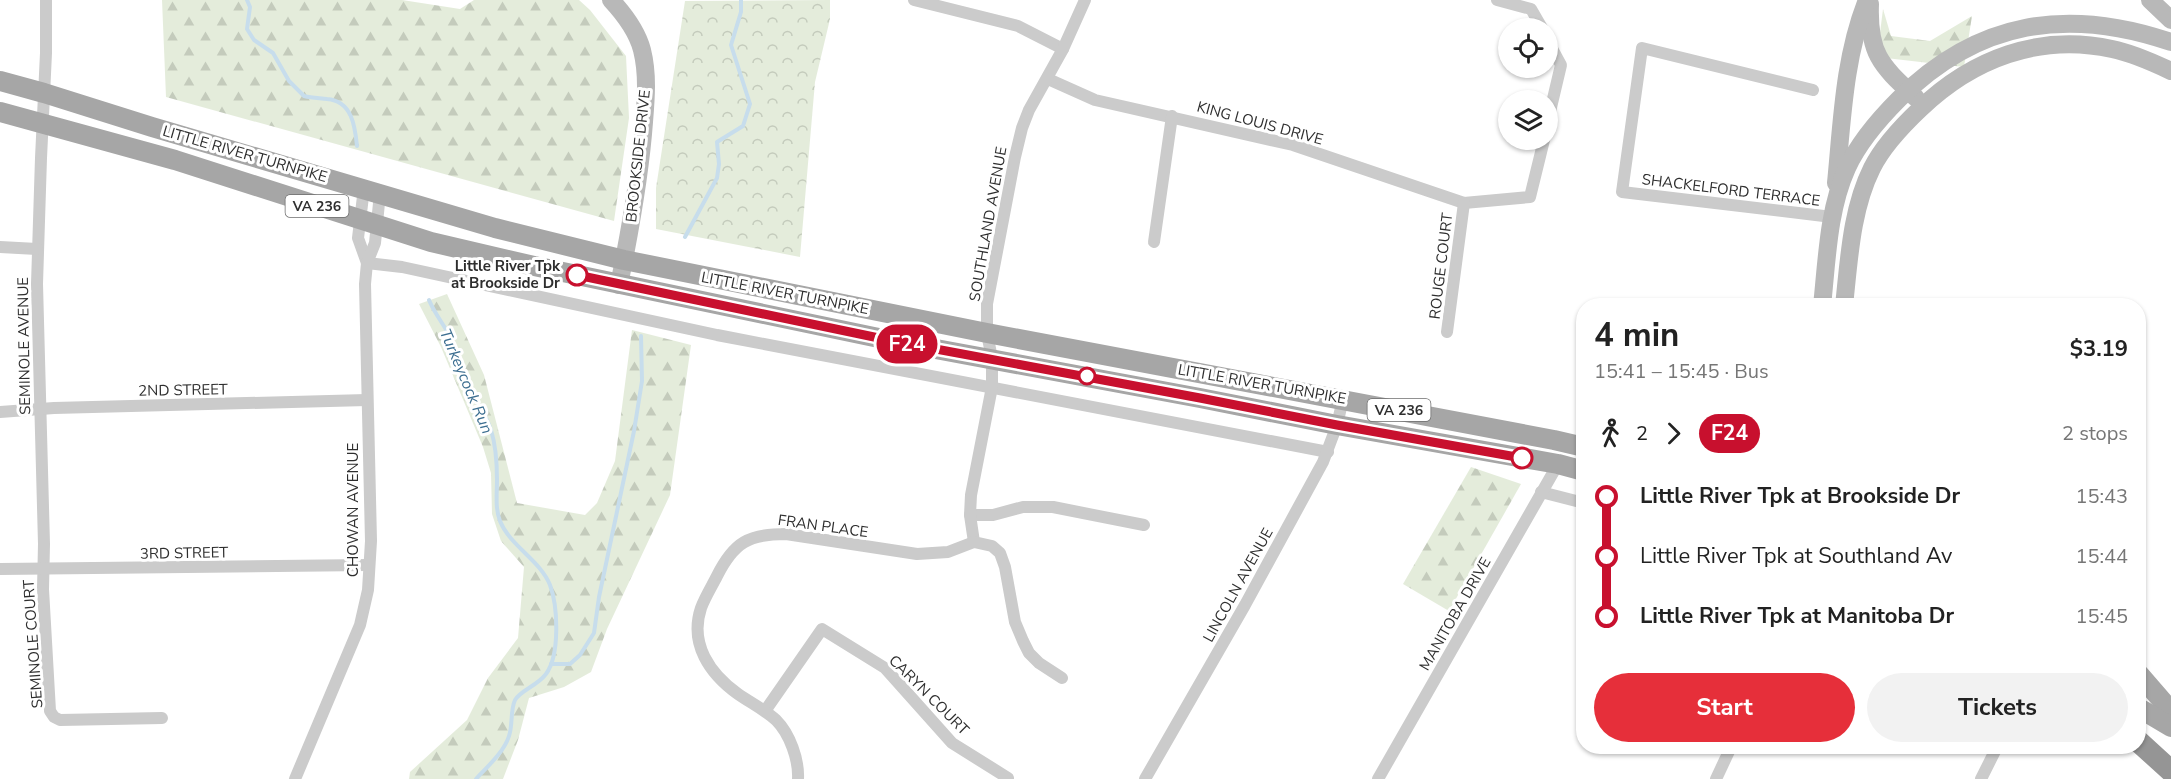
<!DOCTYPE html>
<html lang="en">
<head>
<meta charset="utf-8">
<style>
  :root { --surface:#fff; --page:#f2f2f2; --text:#222; --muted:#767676; --accent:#e62f3a }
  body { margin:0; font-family:"Nunito Sans",sans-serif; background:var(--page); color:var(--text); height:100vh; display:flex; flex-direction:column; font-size:22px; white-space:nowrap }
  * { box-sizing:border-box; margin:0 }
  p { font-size:20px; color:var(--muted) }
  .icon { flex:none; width:33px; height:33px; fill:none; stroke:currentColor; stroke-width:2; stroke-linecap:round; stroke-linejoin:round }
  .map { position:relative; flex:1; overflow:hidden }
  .drawer { position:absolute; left:1576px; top:298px; width:570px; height:456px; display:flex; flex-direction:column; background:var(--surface); border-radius:24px; box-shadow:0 2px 4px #0004 }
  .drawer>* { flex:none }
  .badge { padding:0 12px; border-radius:20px; font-size:21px; line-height:39px }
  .buttons { position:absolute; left:1498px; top:18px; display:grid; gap:12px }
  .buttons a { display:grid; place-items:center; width:60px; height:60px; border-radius:50%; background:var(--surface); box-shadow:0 2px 4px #0004; font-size:30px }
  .map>.badge { position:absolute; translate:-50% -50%; box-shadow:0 0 0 3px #fff }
  .legs { display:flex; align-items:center; gap:9px; height:66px; padding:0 18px; font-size:20px }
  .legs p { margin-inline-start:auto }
  .summary { display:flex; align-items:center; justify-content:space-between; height:102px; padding:0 18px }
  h1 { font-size:33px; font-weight:700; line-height:45px }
  .action { display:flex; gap:12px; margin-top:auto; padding:12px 18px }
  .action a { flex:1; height:69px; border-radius:36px; background:var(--accent); color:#fff; font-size:24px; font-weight:700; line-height:69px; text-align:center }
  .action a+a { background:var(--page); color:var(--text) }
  ul { padding:0 18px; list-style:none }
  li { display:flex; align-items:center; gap:21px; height:60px; font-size:22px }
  li i { display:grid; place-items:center; width:9px; height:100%; margin:0 8px; background:currentColor }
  li i::after { content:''; width:15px; height:15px; margin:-8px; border:4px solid; border-radius:50%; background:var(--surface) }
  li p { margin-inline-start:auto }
  li:first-child i { background:linear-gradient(#0000 50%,currentColor 0) }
  li:last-child i { background:linear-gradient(currentColor 50%,#0000 0) }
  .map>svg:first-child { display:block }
  .forest { fill:url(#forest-firs) }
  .park { fill:url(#park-crowns) }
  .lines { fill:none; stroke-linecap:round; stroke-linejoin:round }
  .stream { stroke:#c7ddec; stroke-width:4 }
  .street { stroke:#cbcbcb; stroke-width:12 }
  .secondary { stroke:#b8b8b8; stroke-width:18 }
  .primary { stroke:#a6a6a6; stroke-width:20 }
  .highway { stroke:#959595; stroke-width:22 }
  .line-1-casing { stroke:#fff; stroke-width:14 }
  .line-1 { stroke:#c8102e; stroke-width:9 }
  .stop-1-dot { fill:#fff; stroke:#c8102e; stroke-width:3 }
  .labels { text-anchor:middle; stroke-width:6; stroke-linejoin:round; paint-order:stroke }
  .shield { fill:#fff; stroke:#6d6d6d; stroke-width:1.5 }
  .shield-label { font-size:14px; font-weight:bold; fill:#2e2e2e }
  .street-label { font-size:15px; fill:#2e2e2e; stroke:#fff }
  .stop-label { font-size:15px; font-weight:bold; fill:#2e2e2e; stroke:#fff; text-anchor:end }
  .water-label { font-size:16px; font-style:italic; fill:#3c6e90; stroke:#fff }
</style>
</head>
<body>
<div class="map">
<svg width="2171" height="779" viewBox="0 0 2171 779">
  <defs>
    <pattern id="forest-firs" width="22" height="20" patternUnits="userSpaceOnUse" patternTransform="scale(1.5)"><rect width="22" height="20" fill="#e4ecdb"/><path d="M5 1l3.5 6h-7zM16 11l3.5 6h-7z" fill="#c4cbbc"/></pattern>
    <pattern id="park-crowns" width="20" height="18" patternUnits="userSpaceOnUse" patternTransform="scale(1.5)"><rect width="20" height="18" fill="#e4ecdb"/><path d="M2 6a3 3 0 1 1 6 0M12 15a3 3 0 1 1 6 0" fill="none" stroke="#c4cbbc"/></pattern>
  </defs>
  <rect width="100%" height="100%" fill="#fff"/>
  <g class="forest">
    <path d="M162,0H402L460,9L474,0H579L590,10L626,56L629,118L614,221L166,97Z"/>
    <path d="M1883,9L1891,36L1930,41L1972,16L1964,67L1877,57Z"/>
    <path d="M447,294L484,375L517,503L585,515L597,503L615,461L632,330L691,345L670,495L607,629L591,672L564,687L529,698L518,740L503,779H409L410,772L467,720L488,678L518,638L524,567L501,541L492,514L491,473L483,447L441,347L419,304Z"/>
    <path d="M1471,467L1521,484L1449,611L1403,584Z"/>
  </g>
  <path class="park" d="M830,0V19L815,82L800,257L656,229V188L685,1Z"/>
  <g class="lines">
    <g class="stream">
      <path d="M247,0L250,7L247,29L254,40L273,53L289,81L304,96C312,98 319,98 327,99C352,101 355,126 357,146"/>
      <path d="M685,237L717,178L719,164L717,142L743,126L750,104L731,45L741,12V0"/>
      <path d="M429,300C435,315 447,328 453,343C457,355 457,367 463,378C472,396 485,411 491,430C496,446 497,464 497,480C497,494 495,508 500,521C510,546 540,560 550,585C558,607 560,655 546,674C537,686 521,690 515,700C510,711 513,725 509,736C504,752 487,767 476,779"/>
      <path d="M551,664H570L580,655L594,633L599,597L634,431L642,381L641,336"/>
    </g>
    <g class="street">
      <path d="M46,0V53L41,158L37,284L44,544L43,589L50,711L54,717L60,720L162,718"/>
      <path d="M914,0L1018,26L1063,49"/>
      <path d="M1497,0L1531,9L1542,28"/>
      <path d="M1548,41L1561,65L1548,120"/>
      <path d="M1048,79L1095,100L1293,145L1464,203L1530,197L1544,140"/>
      <path d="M1813,90L1642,48L1622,192L1832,217"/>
      <path d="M364,188L358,238L367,263"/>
      <path d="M1154,242L1172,116"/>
      <path d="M0,247L37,249"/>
      <path d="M367,263L402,267L717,335L1328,452"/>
      <path d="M1447,332L1464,203"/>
      <path d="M0,412L54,408L367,400"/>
      <path d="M1541,492L1584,503"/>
      <path d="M970,515H993L1023,507H1053L1144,525"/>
      <path d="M0,569L369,565"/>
      <path d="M1062,678L1039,663L1029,653L1023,641L1015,622L1005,567L1000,553L992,546L974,542L970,515L971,495L992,387V359L987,333V304L1015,157L1022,128L1029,110L1063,49L1085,0"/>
      <path d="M765,711L822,629L885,668L952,743L1008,778"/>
      <path d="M295,779L360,625L368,590L371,541L365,284L367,263L375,243L380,193"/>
      <path d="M798,779C799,760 790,734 776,720C765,710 751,703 738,694C710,674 689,644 701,608C705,597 712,586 717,576C734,542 749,534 786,534L917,554L948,552L974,542"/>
      <path d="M1145,779L1245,605L1323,462L1337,425L1343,399"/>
      <path d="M1378,779L1558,464"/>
      <path d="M1716,779L1731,747"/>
      <path d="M1981,779L1997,747"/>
    </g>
    <g class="secondary">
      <path d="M611,0C624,14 637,31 642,50C648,74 646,98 644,122C640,177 630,231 619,285"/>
      <path d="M2150,0L2171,20"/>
      <path d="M1870,4C1868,55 1882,66 1916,98"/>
      <path d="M1836,183C1842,122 1844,57 1867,0"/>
      <path d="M1822,306C1827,260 1828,210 1847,168C1859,142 1879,119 1899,99C1978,20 2068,7 2171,42"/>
      <path d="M1844,306C1849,261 1851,210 1872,168C1883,146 1902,126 1920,109C1972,59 2039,33 2112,49C2132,53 2152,62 2171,71"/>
    </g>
    <g class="primary">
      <path d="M0,81L44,93L152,127L495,228L624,260L987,333L1554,440L1584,447"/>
      <path d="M0,112L175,160L431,242L534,266L898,342L1200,398L1337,425L1558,464L1584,471"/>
      <path d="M2139,674L2171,711"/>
      <path d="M2139,708L2171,727"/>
    </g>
    <path class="highway" d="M2139,742L2171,771"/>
  </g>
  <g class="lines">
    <defs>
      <path id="line-1" d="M577,275L898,342L1200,398L1337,425L1522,458"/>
    </defs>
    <use href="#line-1" class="line-1-casing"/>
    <use href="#line-1" class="line-1"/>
  </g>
  <g class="stop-1-dot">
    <circle cx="577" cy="275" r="10"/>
    <circle cx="1087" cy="376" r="8"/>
    <circle cx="1522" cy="458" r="10"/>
  </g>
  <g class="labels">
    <g class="shield">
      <rect x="285.5" y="195" width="63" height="22" rx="4.5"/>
      <rect x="1367.5" y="399" width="63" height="22" rx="4.5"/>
    </g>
    <g class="shield-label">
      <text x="317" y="211">VA 236</text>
      <text x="1399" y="415">VA 236</text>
    </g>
    <g class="street-label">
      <text transform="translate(1260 123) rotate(15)" y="5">KING LOUIS DRIVE</text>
      <text transform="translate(245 154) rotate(16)" y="5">LITTLE RIVER TURNPIKE</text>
      <text transform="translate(638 156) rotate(-84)" y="5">BROOKSIDE DRIVE</text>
      <text transform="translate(1731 190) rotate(7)" y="5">SHACKELFORD TERRACE</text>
      <text transform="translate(988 224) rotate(-80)" y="5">SOUTHLAND AVENUE</text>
      <text transform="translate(1441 266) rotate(-83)" y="5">ROUGE COURT</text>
      <text transform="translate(785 293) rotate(11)" y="5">LITTLE RIVER TURNPIKE</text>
      <text transform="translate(24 346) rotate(-91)" y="5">SEMINOLE AVENUE</text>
      <text transform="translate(1262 384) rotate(10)" y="5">LITTLE RIVER TURNPIKE</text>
      <text transform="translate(183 390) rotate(-1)" y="5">2ND STREET</text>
      <text transform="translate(353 510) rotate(-90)" y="5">CHOWAN AVENUE</text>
      <text transform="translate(823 526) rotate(8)" y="5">FRAN PLACE</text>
      <text transform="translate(184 553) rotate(-1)" y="5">3RD STREET</text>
      <text transform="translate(1238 585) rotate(-61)" y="5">LINCOLN AVENUE</text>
      <text transform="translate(1455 614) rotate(-60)" y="5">MANITOBA DRIVE</text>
      <text transform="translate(33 644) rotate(-94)" y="5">SEMINOLE COURT</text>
      <text transform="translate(929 695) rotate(45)" y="5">CARYN COURT</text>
    </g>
    <g class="stop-label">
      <text x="560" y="271">Little River Tpk<tspan x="560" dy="17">at Brookside Dr</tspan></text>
    </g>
    <g class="water-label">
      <text transform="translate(467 381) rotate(67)" y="6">Turkeycock Run</text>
    </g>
  </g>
</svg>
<div class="buttons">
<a><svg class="icon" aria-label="locate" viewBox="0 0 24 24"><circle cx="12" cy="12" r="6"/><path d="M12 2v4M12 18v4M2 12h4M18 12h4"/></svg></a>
<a><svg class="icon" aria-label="layers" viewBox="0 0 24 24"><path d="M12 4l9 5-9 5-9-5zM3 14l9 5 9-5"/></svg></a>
</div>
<b class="badge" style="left:907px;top:344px;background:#c8102e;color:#fff">F24</b>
<section class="drawer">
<div class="summary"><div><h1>4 min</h1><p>15:41 – 15:45 · Bus</p></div><b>$3.19</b></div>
<div class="legs"><svg class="icon" aria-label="walk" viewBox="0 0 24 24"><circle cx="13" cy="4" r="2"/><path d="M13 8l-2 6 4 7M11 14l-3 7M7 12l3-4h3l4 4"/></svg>2<svg class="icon" aria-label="forward" viewBox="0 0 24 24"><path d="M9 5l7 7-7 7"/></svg><b class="badge" style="background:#c8102e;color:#fff">F24</b><p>2 stops</p></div>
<ul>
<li><i style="color:#c8102e"></i><b>Little River Tpk at Brookside Dr</b><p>15:43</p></li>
<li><i style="color:#c8102e"></i><span>Little River Tpk at Southland Av</span><p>15:44</p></li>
<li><i style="color:#c8102e"></i><b>Little River Tpk at Manitoba Dr</b><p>15:45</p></li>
</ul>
<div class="action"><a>Start</a><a>Tickets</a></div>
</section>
</div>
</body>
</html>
